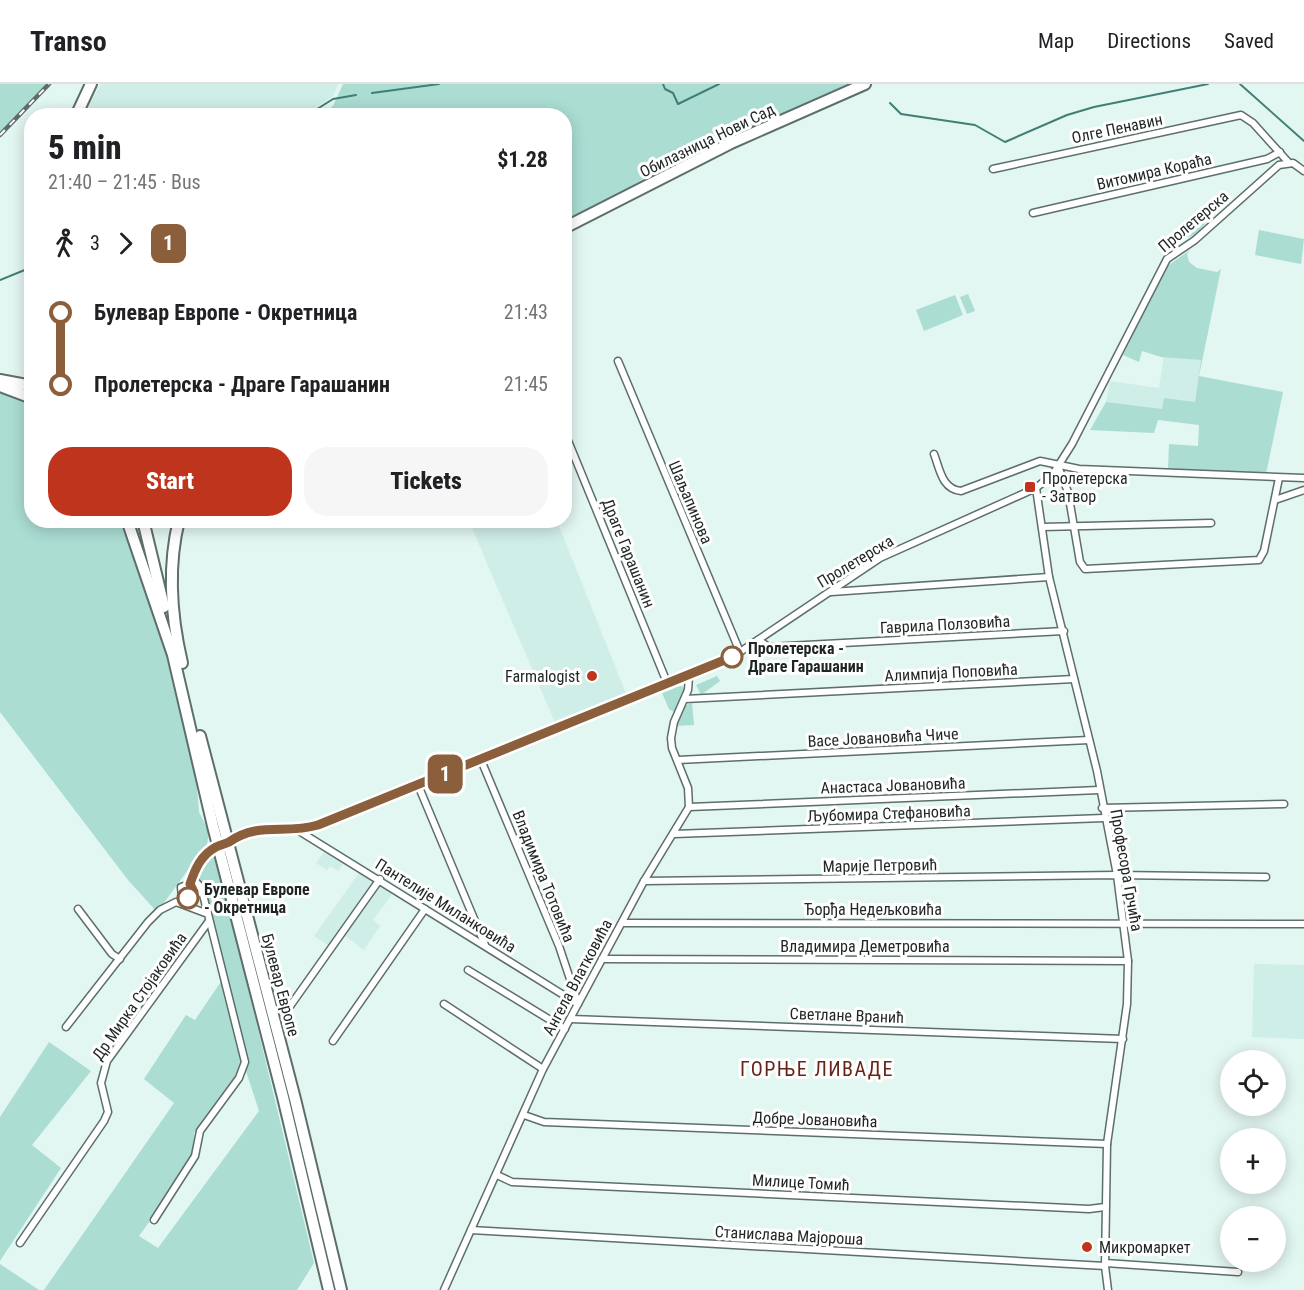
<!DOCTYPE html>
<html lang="en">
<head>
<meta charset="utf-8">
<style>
  :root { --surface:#fff; --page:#f6f6f6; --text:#202124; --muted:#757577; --line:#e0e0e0; --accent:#bf341c }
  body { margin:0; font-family:"Roboto Condensed",sans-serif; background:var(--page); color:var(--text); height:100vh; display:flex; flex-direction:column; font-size:22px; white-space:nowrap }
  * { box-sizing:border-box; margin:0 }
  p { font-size:20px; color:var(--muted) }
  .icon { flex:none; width:33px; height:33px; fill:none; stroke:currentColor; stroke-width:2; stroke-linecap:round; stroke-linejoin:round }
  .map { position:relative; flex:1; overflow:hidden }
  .panel { position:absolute; left:24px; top:24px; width:548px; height:420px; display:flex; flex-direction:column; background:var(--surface); border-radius:24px; box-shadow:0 3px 15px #0003 }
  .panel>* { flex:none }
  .badge { padding:0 12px; border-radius:9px; font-size:21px; line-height:39px }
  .controls { position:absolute; left:1220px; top:966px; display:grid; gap:12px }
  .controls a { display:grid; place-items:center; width:66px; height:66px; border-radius:50%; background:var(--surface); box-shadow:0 3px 15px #0003; font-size:30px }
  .map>.badge { position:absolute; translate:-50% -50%; box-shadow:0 0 0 3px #fff }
  .legs { display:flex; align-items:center; gap:9px; height:66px; padding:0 24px; font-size:20px }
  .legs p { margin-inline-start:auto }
  .headline { display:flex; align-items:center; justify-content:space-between; height:102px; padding:0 24px }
  h1 { font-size:33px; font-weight:800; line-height:45px }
  .action { display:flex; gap:12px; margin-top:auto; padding:12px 24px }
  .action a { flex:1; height:69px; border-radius:24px; background:var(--accent); color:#fff; font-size:24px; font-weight:800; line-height:69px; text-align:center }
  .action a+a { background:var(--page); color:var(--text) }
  ul { padding:0 24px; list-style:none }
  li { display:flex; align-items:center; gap:21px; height:72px; font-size:22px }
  li i { display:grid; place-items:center; width:9px; height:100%; margin:0 8px; background:currentColor }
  li i::after { content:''; width:15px; height:15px; margin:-8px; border:4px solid; border-radius:50%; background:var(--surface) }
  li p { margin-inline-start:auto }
  li:first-child i { background:linear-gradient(#0000 50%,currentColor 0) }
  li:last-child i { background:linear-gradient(currentColor 50%,#0000 0) }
  header { display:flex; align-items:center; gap:36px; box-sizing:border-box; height:84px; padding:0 30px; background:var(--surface); border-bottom:2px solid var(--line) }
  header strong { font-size:28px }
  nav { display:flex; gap:33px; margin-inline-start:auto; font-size:21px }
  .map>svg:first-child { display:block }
  .built { fill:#d0eee8 }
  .green { fill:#abddd3; fill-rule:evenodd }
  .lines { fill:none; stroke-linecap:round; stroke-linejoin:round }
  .stream { stroke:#3f7f74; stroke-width:2 }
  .minor-casing { stroke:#5d6e6b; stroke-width:9 }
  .primary-casing { stroke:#5d6e6b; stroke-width:14 }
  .minor { stroke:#fff; stroke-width:6 }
  .primary { stroke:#fff; stroke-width:10 }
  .rail-casing { stroke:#5f6b69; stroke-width:4.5 }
  .rail { stroke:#fefefe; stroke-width:2; stroke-dasharray:7; stroke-linecap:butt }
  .line-1-casing { stroke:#fff; stroke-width:14 }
  .line-1 { stroke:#8b5e3c; stroke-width:9 }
  .poi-dot { fill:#bf341c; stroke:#fefefe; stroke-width:2 }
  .stop-1-dot { fill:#fff; stroke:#8b5e3c; stroke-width:3 }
  .labels { text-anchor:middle; stroke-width:6; stroke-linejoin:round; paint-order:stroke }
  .street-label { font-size:16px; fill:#1e2524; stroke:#fefefe }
  .poi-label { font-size:16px; fill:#1e2524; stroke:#fefefe; text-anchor:start }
  .stop-label { font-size:16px; font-weight:bold; fill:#1e2524; stroke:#fefefe; text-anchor:start }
  .quarter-label { font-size:20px; letter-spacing:1.5px; fill:#672418; stroke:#fefefe }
</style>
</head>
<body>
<header>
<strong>Transo</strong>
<nav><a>Map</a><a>Directions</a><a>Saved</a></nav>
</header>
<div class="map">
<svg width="1304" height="1206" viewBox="0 0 1304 1206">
  <rect width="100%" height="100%" fill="#e2f6f2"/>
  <g class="built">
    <path d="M101,0H338L333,12L304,31H83Z"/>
    <path d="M1164,271L1201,276L1195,319L1164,314L1162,326L1106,318L1110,297L1159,304Z"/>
    <path d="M469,437H557L627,612L556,641Z"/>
    <path d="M326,766L344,779L338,787L330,782L327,786L316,779Z"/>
    <path d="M359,789L392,810L373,836L380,842L364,866L340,848L329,862L314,852Z"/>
    <path d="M1254,880L1304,881V955L1252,953Z"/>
  </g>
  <g class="green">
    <path d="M0,0H47L0,49Z"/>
    <path d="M343,0H850L681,77L564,138V32H320L333,22Z"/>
    <path d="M1198,129L1205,140L1195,151L1185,154L1181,148L1186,142L1184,139Z"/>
    <path d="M1259,146L1304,155L1301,180L1255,171Z"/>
    <path d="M1190,166L1187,170L1189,178L1197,184L1217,188L1221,185L1199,292L1283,308L1266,390L1168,385L1169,360L1198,362L1199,341L1158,336L1154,349L1090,346L1106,318L1162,325L1164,314L1195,318L1201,276L1161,273L1142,267L1139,278L1123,271L1166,183Z"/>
    <path d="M968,210L975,227L967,230L960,213Z"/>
    <path d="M955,211L963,231L924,247L916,226Z"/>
    <path d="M0,305L31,320L32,436L119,437L154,524L170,585L196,692L199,728L209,748L207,761L215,766L314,1179L297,1206H44L174,1019L144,995L186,931L195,936L222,896L194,778L157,828L128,796L0,628ZM244,981L259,1027L158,1164L139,1152L193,1077L194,1049Z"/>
    <path d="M717,592L720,597L701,611L696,601Z"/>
    <path d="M680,602L685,604L674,628L669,625L662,609Z"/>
    <path d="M692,619L694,641L676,642L684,622Z"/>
    <path d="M49,958L91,987L32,1061L61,1084L0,1177V1033Z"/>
    <path d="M0,1180L39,1206H0Z"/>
  </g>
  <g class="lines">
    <g class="stream">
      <path d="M663,0L665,5L673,9L678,20L719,0"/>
      <path d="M1240,0L1304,57"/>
      <path d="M372,9L439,0"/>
      <path d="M890,19L901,30L975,41L1005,58L1067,31L1094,23L1208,0"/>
      <path d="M306,32L333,15L356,11"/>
      <path d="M0,196L32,183"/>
    </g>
    <defs>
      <g id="minor">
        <path d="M993,85L1241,31L1253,39L1289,79"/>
        <path d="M1033,129L1267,75L1280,68"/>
        <path d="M618,277L740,568"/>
        <path d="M564,347L668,601"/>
        <path d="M934,370C940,386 942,405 961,407L1040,377L1079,385L1304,394"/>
        <path d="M1058,382L1068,408L1080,478L1085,485L1259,476L1264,467L1279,394"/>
        <path d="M1036,404L1049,493L1097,687L1117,791L1128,877L1127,920L1107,1060L1105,1182L1108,1206"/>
        <path d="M1275,416L1304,406"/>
        <path d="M1042,443L1211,439"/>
        <path d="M831,508L1049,493"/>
        <path d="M758,556L769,563L1064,547"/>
        <path d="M685,615L1074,595"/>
        <path d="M481,676L559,862L578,919"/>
        <path d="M678,676L1089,656"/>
        <path d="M418,701L485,861"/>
        <path d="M689,723L1099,706"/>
        <path d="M1102,724L1284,720"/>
        <path d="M299,747L578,920"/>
        <path d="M674,750L1104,734"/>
        <path d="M228,759C250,739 273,750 300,746C306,746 312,743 318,741L707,585L740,568L880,474L1036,404L1053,390L1072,360L1167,175L1195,156L1279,81L1293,79L1304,87"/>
        <path d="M192,794L201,803L208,830"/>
        <path d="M644,797L1117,791L1266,793"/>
        <path d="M190,800L181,803L182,813L192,812L194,806L190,800L198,781L218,762"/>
        <path d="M78,825L112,870L120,875"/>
        <path d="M622,839L1304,840"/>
        <path d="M602,875L1128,877"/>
        <path d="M468,886L565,945"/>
        <path d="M444,920L543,985"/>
        <path d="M288,925L380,795"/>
        <path d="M571,935L1123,955"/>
        <path d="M66,943L148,838L160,826L176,818L208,830L245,978L239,994L200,1047L195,1072L154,1136"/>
        <path d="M333,957L425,825"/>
        <path d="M524,1031L544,1038L1107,1060"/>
        <path d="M497,1091L512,1098L1089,1125L1105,1123"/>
        <path d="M471,1146L1105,1182"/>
        <path d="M20,1159L104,1037L108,1028L101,999L107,977L209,837"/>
        <path d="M1105,1179L1238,1188"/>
        <path d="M444,1206L543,985L644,797L689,723L688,704L672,664L671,654L674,638L688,606L689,593"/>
      </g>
      <g id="primary">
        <path d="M76,32L91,0"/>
        <path d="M564,144L731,59L865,0"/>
        <path d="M0,296L32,302"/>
        <path d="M0,302L32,314"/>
        <path d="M127,436L173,571L213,742L283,1013L329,1206"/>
        <path d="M143,436L164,523"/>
        <path d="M179,436C167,484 171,532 182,579"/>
        <path d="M200,652L295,1015L341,1206"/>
      </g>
    </defs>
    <use href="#minor" class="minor-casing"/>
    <use href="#primary" class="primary-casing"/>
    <use href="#minor" class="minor"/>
    <use href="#primary" class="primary"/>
    <defs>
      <path id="rail" d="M0,51L49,0"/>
    </defs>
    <use href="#rail" class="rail-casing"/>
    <use href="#rail" class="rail"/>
  </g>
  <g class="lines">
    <defs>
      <path id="line-1" d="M188,814L194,808L190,800C195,785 201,771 216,763C220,761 225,760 229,758C259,737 285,751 318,741L732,573"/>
    </defs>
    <use href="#line-1" class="line-1-casing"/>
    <use href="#line-1" class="line-1"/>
  </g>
  <g class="poi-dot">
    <rect x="1024" y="397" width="12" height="12" rx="3"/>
    <circle cx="592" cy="592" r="6"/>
    <circle cx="1087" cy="1163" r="6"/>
  </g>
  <g class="stop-1-dot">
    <circle cx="732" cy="573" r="10"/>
    <circle cx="188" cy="814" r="10"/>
  </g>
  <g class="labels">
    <g class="street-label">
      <text transform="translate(1117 44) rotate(-12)" y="6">Олге Пенавин</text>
      <text transform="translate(707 56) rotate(-26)" y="6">Обилазница Нови Сад</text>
      <text transform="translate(1154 87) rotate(-13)" y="6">Витомира Кораћа</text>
      <text transform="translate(1193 137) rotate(-40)" y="6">Пролетерска</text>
      <text transform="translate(691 418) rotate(67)" y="6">Шаљапинова</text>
      <text transform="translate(629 469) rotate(68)" y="6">Драге Гарашанин</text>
      <text transform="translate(855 477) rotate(-31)" y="6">Пролетерска</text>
      <text transform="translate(945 540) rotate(-3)" y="6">Гаврила Ползовића</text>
      <text transform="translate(951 588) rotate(-3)" y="6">Алимпија Поповића</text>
      <text transform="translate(883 653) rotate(-3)" y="6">Васе Јовановића Чиче</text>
      <text transform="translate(893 701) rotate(-2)" y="6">Анастаса Јовановића</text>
      <text transform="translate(889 729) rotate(-2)" y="6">Љубомира Стефановића</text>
      <text transform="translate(880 781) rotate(-1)" y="6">Марије Петровић</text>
      <text transform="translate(1127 786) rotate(80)" y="6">Професора Грчића</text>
      <text transform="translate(544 792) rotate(68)" y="6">Владимира Тотовића</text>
      <text transform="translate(446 821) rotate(32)" y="6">Пантелије Миланковића</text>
      <text x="873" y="831">Ђорђа Недељковића</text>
      <text x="865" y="868">Владимира Деметровића</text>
      <text transform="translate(577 893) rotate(-62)" y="6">Ангела Влатковића</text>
      <text transform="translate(281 901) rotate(75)" y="6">Булевар Европе</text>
      <text transform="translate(139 912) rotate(-55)" y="6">Др Мирка Стојаковића</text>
      <text transform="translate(847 931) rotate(2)" y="6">Светлане Вранић</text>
      <text transform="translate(815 1035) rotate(2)" y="6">Добре Јовановића</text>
      <text transform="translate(801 1098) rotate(3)" y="6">Милице Томић</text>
      <text transform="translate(789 1151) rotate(3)" y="6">Станислава Мајороша</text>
    </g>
    <g class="poi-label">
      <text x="1042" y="400">Пролетерска<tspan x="1042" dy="18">- Затвор</tspan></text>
      <text x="580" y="598" text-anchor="end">Farmalogist</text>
      <text x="1099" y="1169">Микромаркет</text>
    </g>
    <g class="stop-label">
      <text x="748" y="570">Пролетерска -<tspan x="748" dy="18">Драге Гарашанин</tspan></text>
      <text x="204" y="811">Булевар Европе<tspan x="204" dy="18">- Окретница</tspan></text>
    </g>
    <g class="quarter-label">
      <text x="817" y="992">ГОРЊЕ ЛИВАДЕ</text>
    </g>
  </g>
</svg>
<div class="controls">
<a><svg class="icon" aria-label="locate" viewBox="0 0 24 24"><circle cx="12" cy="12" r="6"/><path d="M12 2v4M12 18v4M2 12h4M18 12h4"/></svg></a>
<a>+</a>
<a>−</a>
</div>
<b class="badge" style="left:445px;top:690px;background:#8b5e3c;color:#fff">1</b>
<section class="panel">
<div class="headline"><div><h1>5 min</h1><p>21:40 – 21:45 · Bus</p></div><b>$1.28</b></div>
<div class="legs"><svg class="icon" aria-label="walk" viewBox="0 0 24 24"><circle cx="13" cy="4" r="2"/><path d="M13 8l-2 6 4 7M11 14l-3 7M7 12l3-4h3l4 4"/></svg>3<svg class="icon" aria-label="forward" viewBox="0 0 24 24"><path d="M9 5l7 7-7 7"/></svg><b class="badge" style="background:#8b5e3c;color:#fff">1</b></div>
<ul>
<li><i style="color:#8b5e3c"></i><b>Булевар Европе - Окретница</b><p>21:43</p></li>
<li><i style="color:#8b5e3c"></i><b>Пролетерска - Драге Гарашанин</b><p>21:45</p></li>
</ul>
<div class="action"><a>Start</a><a>Tickets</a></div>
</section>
</div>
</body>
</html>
